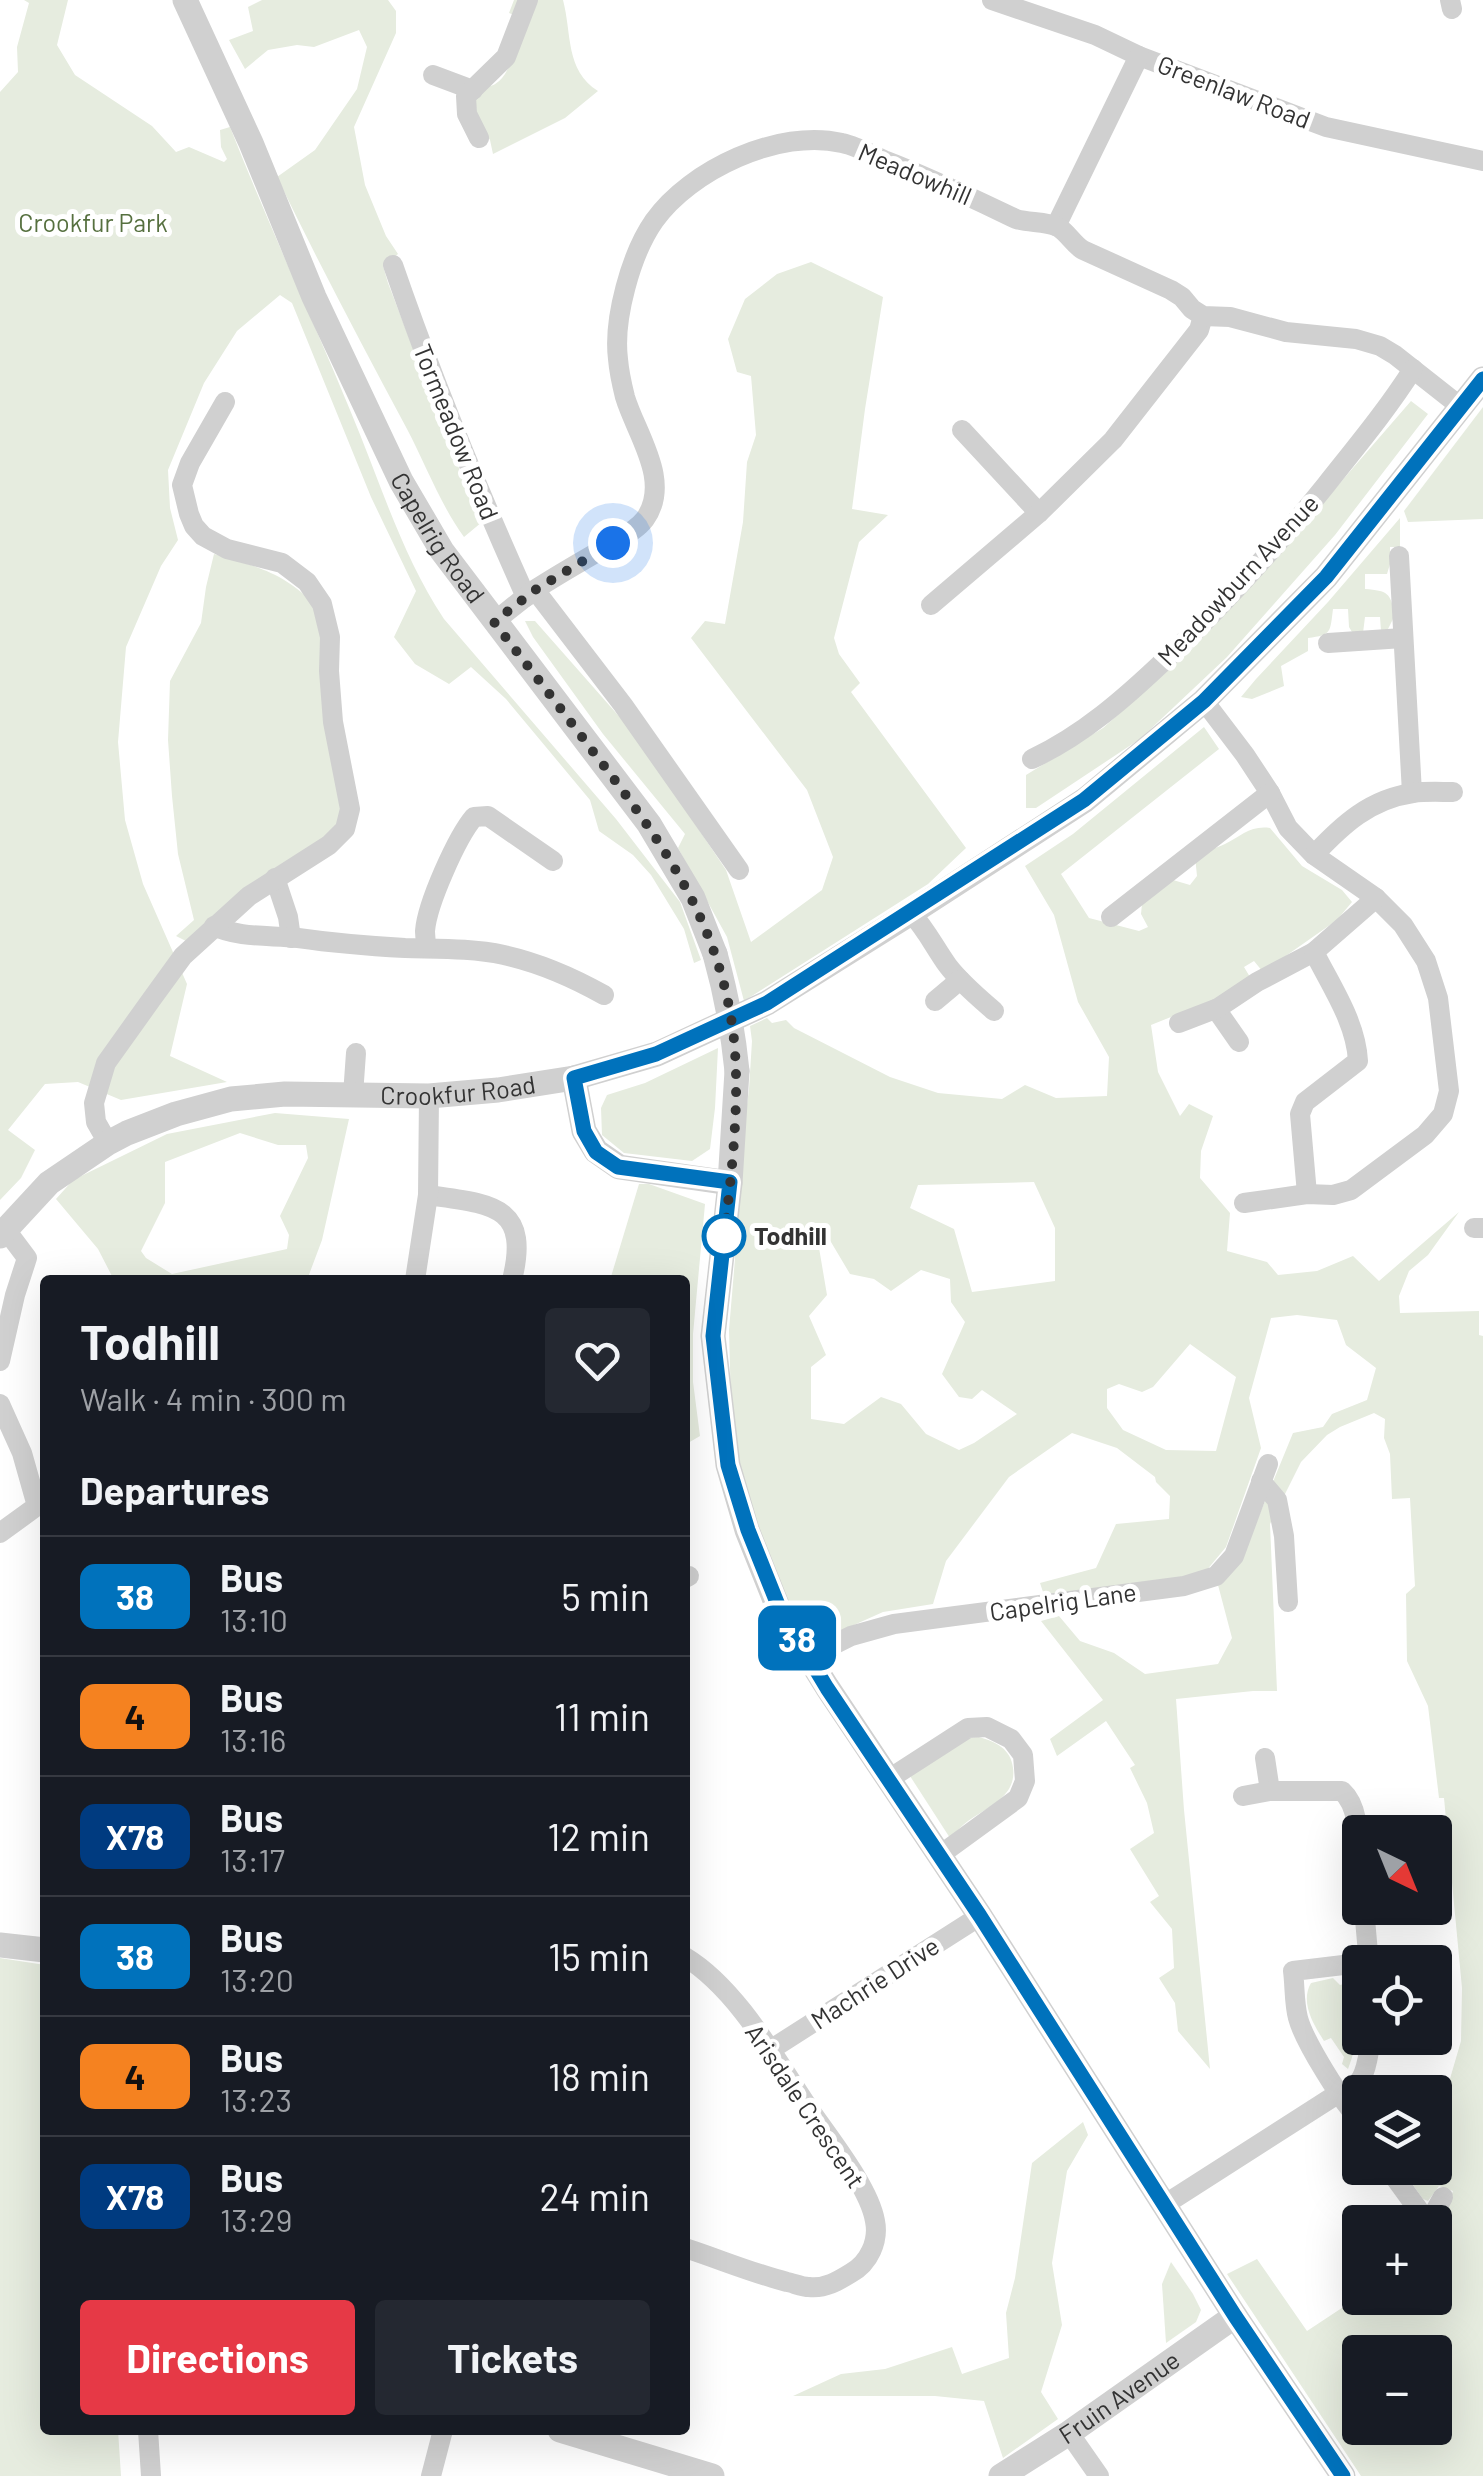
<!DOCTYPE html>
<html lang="en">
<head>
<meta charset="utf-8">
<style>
  :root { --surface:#171b24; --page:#242831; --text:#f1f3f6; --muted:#9ea1a6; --line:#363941; --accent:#e63946 }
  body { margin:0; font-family:Barlow,sans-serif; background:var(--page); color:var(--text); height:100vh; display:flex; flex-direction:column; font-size:38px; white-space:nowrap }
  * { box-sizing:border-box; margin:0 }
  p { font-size:32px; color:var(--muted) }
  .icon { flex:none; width:55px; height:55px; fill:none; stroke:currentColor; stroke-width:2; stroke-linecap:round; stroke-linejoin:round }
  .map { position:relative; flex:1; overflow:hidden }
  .drawer { position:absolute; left:40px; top:1275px; width:650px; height:1160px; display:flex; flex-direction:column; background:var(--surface); border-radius:10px; box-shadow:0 10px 40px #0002 }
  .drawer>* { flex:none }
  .badge { padding:0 20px; border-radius:15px; font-size:35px; line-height:65px }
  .needle { width:65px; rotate:137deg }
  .controls { position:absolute; left:1342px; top:1815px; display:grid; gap:20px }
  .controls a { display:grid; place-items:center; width:110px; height:110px; border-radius:10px; background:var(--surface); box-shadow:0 10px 40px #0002; font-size:50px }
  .you { position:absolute; width:50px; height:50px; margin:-25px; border:8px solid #fff; border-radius:50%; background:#1a73e8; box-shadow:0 0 0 15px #1a73e833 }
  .map>.badge { position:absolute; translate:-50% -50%; box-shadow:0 0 0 5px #fff }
  h2 { padding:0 40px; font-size:38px; line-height:90px }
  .round { display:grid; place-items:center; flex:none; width:105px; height:105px; border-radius:10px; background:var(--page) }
  .headline { display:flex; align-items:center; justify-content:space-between; height:170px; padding:0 40px }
  h1 { font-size:48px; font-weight:700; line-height:75px }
  .action { display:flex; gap:20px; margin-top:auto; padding:20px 40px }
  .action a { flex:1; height:115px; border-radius:10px; background:var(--accent); color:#fff; font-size:40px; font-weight:700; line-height:115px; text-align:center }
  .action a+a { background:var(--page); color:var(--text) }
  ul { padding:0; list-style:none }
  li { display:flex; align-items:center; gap:30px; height:120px; padding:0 40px; border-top:2px solid var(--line) }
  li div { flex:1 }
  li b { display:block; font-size:38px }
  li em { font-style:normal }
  li .badge { min-width:110px; font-weight:700; text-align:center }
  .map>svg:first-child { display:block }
  .green { fill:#e6ecdf; fill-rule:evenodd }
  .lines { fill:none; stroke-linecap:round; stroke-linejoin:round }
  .minor { stroke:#d0d0d0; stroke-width:20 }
  .tertiary { stroke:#d0d0d0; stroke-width:25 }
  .tertiary-bridge { stroke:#d0d0d0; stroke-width:25 }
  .line-casing { stroke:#fff; stroke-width:22 }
  .line { stroke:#0072bc; stroke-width:15 }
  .walk { stroke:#333; stroke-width:10; stroke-dasharray:0 18 }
  .stop-dot { fill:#fff; stroke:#0072bc; stroke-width:5 }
  .labels { text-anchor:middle; stroke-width:10; stroke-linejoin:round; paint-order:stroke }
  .street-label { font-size:25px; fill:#333; stroke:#fff }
  .park-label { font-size:25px; fill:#56703f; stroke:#fff }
  .stop-label { font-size:25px; font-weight:bold; fill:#333; stroke:#fff; text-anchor:start }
</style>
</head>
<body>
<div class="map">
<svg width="1483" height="2476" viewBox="0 0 1483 2476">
  <rect width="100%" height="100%" fill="#fff"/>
  <g class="green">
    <path d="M24,0H68L57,45L75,75L152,126L176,152L189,147L224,162L227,159L221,147L220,130L230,127C267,222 311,315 350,410C380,481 401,554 444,619L616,819L680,902L701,960L694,963L684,929L651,875L633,855L599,831L590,800L506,699L471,667L449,684L415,664L394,637L416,591L371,497L292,303L280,295L237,331L204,383L168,470L170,508L178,540L161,566L126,647L118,742L125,820L143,884L187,984L170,1056L227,1082L121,1100L78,1082L45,1084L8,1130L35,1150L21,1178L0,1200V92L18,72L17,47L29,3Z"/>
    <path d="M262,0H388L396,11V33L354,127L365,185L386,236L398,254L383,266L388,283L467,489L482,522L464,537C440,504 426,465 407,429C362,345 318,262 277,177L315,150L357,89L367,47L359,30L314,47L297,45L268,50L245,69L229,40L253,31L248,7Z"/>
    <path d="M514,0H563C572,34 565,70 598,91L565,118L493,154L490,140L473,115C478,73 489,98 505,74C515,57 520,39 524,19L509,13Z"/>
    <path d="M811,262L883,297L865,409L852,509L888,515L859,542L834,638L839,654L860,683L851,692L966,848L928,884L744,1001L727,937L678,848L685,834L603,734L533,637L525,621H535L624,722L689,815L726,870L751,942L822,890L833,857L807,790L691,638L705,621L725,624L743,522L747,462L756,435L751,376L737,372L728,339L745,299L777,274Z"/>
    <path d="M1411,401L1428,414L1335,535L1227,657L1140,739L1036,808H1026V775L1103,728L1191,650L1262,573Z"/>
    <path d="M1483,407V519L1408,522L1404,511Z"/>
    <path d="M1400,518V547H1390V564L1387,574H1365V589C1388,591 1390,592 1395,615L1387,631H1381L1380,617H1365L1363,633L1352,632L1349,627L1348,609H1333C1330,632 1332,635 1308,638V651L1281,666L1284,686L1252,699L1241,697L1256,679L1328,602Z"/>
    <path d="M214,554C261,568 284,572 319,609L343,813L330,835L186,941L176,936L194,920L178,854L172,796L168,740L170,681L201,623L206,587Z"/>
    <path d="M1204,727L1219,749L1061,874L1089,918L1139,931L1148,927L1141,914L1142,904L1173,880L1190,885L1197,876L1195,856C1206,850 1214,849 1225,844C1241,836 1251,825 1270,828L1302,866L1342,890L1352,902L1337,920L1263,972L1254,961L1244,967L1250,977L1233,992L1151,1025L1158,1072L1180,1116L1189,1104L1213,1116L1201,1151L1200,1178L1230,1213L1227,1251L1267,1262L1278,1275L1317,1271L1353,1256L1379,1281L1459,1212L1428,1255L1409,1271L1399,1296L1400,1313L1479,1311V1335L1483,1336V2476H1361L1227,2274L1257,2259L1307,2331L1360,2296L1435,2298V2231L1453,2191L1439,2186L1428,2201L1423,2199L1408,2178L1420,2168H1435V2130L1461,2041L1462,1988L1444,1798H1439L1428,1706L1407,1661L1406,1594L1415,1586L1410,1498L1392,1499L1390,1454L1384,1438L1385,1419L1374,1413L1340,1427L1327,1435L1301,1462L1270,1524L1277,1691H1253L1176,1699L1184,1810L1210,2069L1178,2031L1175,2003L1159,1978L1174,1968L1172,1929L1150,1902L1159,1896L1130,1849L1154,1833L1147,1803L1130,1768L1135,1765L1106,1721L1057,1756L1050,1739L1103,1700L1041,1621L1059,1616L1080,1641L1114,1653L1145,1674L1218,1664L1232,1638L1218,1585L1242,1557L1293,1433L1323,1427L1332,1414L1367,1400L1376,1368L1346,1345L1337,1320L1297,1315L1271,1318L1249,1398L1261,1448L1226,1547L1206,1571L1180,1580L1044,1595L1040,1583L1096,1568L1116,1524L1169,1519L1170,1496L1156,1482L1155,1477L1117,1448L1072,1433L1009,1477L946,1561L933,1604L883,1612L816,1642L797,1618L764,1552L740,1483L731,1405L729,1330L735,1259L731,1232L749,1089L752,1041L750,1026L767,1018L772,1023L786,1020L794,1028L890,1077L938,1093L1002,1099L1025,1085L1056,1098L1107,1096L1109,1057L1078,1002L1054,915L1025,866L1073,834ZM1034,1182L1055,1228V1281L972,1292L954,1229L910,1208L918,1185ZM817,1236L828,1237L850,1274L874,1279L891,1291L921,1270L950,1279L951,1302L965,1322L942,1374L959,1397L972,1399L982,1390L1017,1414L974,1443L959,1450L926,1434L901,1404L881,1397L844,1424L811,1419V1367L826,1355L809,1316L827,1295ZM1190,1344L1236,1377L1216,1451L1166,1450L1123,1430L1107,1408V1389L1119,1384L1142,1392L1153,1387ZM1360,2352H1435V2428H1360Z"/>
    <path d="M718,1048L715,1108L710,1149L692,1161L624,1153L602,1135L601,1108L607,1095L645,1083Z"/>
    <path d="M275,1113L349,1119L322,1240L307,1280H114L98,1249L56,1199L73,1180L167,1134ZM240,1133L278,1145H306L308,1158L280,1216L289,1235L287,1249L172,1274L146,1258L141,1251L165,1203V1162Z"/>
    <path d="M639,1184H649L705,1204L693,1334V1382L700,1436L688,1443L685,1439V1280H610Z"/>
    <path d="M979,1737C996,1742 1011,1749 1013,1768C1017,1796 988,1807 968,1821C961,1826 956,1832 950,1838L910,1776L967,1738Z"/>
    <path d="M0,1958L45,1965V2430H118L121,2476H0Z"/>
    <path d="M1333,1978L1340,1985L1359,1980C1359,2012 1360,2039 1348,2069L1342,2064L1344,2057L1331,2038L1324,2041C1313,2024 1300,2002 1311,1983Z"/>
    <path d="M1083,2122L1088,2135L1067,2171L1052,2263L1062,2325L1041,2392L1058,2419L1003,2458L984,2401L935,2396H793L841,2374L885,2369L952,2347L962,2374L1009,2358L1006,2313L1015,2278L1032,2163Z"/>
    <path d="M1171,2262L1193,2294L1201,2310L1196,2322L1166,2343L1162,2284Z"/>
  </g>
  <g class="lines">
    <g class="minor">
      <path d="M992,0L1095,35L1139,56L1326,127L1483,161"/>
      <path d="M1450,0L1452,9"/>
      <path d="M433,75L473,90"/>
      <path d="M479,138L467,114L466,96L506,57L528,0"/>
      <path d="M1056,226L1139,56"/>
      <path d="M393,265C432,378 477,488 526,597"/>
      <path d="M962,430L1039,513"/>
      <path d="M1399,556L1412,793"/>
      <path d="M535,590L623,705L739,870"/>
      <path d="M931,605L1039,513L1113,440L1199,330L1203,316"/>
      <path d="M494,622C508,611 522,599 536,589C559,574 584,560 608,546C620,538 636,531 645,519C672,481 636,434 625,397C622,385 619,371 618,359C613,319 631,254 654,221C690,170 779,128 842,143C856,146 871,154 884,160C929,177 972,198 1016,219C1029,223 1046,221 1058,227C1068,233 1073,244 1083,250L1171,290L1182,297L1192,309L1203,316L1230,317L1286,332L1356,339L1380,346L1395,355L1461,407"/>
      <path d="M1328,643L1403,638"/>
      <path d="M1204,701L1245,755L1270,793L1288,828L1314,855L1376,898L1403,925L1426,961L1438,998L1449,1091L1443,1114L1425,1135L1351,1190L1333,1195L1307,1194L1244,1203"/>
      <path d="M1032,759C1083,735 1125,698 1166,659C1224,605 1276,547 1326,485C1356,447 1387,410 1413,369"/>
      <path d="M1314,855C1342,825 1370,799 1413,793C1426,791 1440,792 1453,792"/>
      <path d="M275,878L288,917L291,938"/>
      <path d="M911,913C926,929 935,948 948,966C961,983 978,997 994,1011"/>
      <path d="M1111,917L1270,793"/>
      <path d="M214,926C238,938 271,935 298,938C333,943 369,946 405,948C438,949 471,948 504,955C540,963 572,977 604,995"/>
      <path d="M426,948C426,946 425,932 425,931C427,904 457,837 474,817L488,816L553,861"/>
      <path d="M935,1001L960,980"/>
      <path d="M1216,1009L1239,1042"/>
      <path d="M1179,1023L1218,1008L1257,982L1314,952L1376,898"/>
      <path d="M353,1095L356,1053"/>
      <path d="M108,1143L96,1122L94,1103L106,1063L151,1000L183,956L249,896L329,845L345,829L350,809L333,722L329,671L330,637L322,604L307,582L282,563L227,549L203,536L194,526L189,514L182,485L190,463L225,402"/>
      <path d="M1307,1194L1300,1114L1305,1102L1358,1061C1356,1022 1331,986 1314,952"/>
      <path d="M428,1195C490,1204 531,1204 512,1280"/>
      <path d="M1474,1228H1483"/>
      <path d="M415,1280L428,1195L429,1096"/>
      <path d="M0,1361L15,1295L27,1258L6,1230"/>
      <path d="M0,1404L22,1453L37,1506L0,1533"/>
      <path d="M1261,1481L1277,1500L1284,1536L1288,1602"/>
      <path d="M685,1578L689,1576"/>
      <path d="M809,1657L851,1636L894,1624L1184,1586L1216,1576L1234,1556L1268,1464"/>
      <path d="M1265,1758L1270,1791"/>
      <path d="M889,1779L968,1728L987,1727L1011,1739L1023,1755L1025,1781L1018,1798L940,1855"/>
      <path d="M1243,1796L1270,1791H1342C1361,1808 1358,1846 1360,1870"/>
      <path d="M685,1957C735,1987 774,2056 806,2104C826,2134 869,2186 875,2221C879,2241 869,2263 851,2273C838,2281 825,2289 809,2287C802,2287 793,2283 787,2282C752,2273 719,2259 685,2248"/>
      <path d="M1361,1962L1368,1953L1364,1908"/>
      <path d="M1360,1963L1293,1971C1295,1986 1294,2003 1298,2018C1304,2041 1343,2104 1360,2120"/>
      <path d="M770,2050L980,1916"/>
      <path d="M1343,2098C1362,2081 1365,2076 1369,2051"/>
      <path d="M1388,2168L1420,2212L1431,2219"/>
      <path d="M1164,2205L1339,2093"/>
      <path d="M1429,2222L1443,2197"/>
      <path d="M148,2430L151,2476"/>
      <path d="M1069,2433L1099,2476"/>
      <path d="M431,2476L443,2430"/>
    </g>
    <g class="tertiary">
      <path id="s1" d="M185,0L251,143L314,297L401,481L442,551L649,824L693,898L715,954"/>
      <path d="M737,1071L730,1183L713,1336L728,1465L747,1530L779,1610L827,1687L980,1916L1235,2316L1343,2476"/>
      <path d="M574,1078L584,1131L596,1151L619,1167L730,1183"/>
      <path id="s2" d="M0,1236L49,1183L108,1143L127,1133L176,1114L231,1099L285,1094L429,1096L498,1090L574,1078L657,1054L767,1003L911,913L1085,800L1204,701L1326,577L1483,379"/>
      <path d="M0,1945L45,1950"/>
      <path d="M560,2430L712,2476"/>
      <path id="s3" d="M1001,2476L1069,2433L1235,2316"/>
    </g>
    <path class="tertiary-bridge" d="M715,954C726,993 733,1031 737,1071"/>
  </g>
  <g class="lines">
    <defs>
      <path id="line" d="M1343,2476L1235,2316L980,1916L827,1688L780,1610L748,1530L728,1465L713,1336L730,1182L618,1167L596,1152L584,1131L574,1078L656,1054L767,1003L1084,800L1204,701L1326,577L1483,379"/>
    </defs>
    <use href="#line" class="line-casing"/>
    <use href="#line" class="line"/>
    <path class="walk" d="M613,543L535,590L494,622C526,664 559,706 591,749C658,836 718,918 733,1031C741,1095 732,1172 724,1236"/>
  </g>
  <circle class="stop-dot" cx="724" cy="1236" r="20"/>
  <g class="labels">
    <g class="street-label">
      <text transform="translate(1234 92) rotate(21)" y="9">Greenlaw Road</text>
      <text transform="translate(915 174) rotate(23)" y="9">Meadowhill</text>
      <text transform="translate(456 432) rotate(68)" y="9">Tormeadow Road</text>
      <text dy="9" stroke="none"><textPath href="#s1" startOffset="595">Capelrig Road</textPath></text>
      <text transform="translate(1238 580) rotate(-47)" y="9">Meadowburn Avenue</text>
      <text dy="9" stroke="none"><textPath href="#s2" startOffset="502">Crookfur Road</textPath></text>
      <text transform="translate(1063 1602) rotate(-8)" y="9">Capelrig Lane</text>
      <text transform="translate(875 1983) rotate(-33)" y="9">Machrie Drive</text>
      <text transform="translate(805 2106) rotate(56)" y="9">Arisdale Crescent</text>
      <text dy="9" stroke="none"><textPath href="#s3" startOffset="142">Fruin Avenue</textPath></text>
    </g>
    <g class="park-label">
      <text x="93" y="232">Crookfur Park</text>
    </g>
    <g class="stop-label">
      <text x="754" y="1245">Todhill</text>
    </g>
  </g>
</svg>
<div class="controls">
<a><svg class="needle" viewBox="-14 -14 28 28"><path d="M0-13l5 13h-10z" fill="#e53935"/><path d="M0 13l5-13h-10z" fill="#9ea1a6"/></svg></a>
<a><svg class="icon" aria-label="locate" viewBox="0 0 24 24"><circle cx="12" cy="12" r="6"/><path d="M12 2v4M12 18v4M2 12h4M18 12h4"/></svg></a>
<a><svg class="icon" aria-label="layers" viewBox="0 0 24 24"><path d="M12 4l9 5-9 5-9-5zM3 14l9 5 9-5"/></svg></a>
<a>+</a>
<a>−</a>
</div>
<div class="you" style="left:613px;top:543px"></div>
<b class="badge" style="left:797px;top:1638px;background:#0072bc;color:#fff">38</b>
<section class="drawer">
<div class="headline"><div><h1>Todhill</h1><p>Walk · 4 min · 300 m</p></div><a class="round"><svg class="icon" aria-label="heart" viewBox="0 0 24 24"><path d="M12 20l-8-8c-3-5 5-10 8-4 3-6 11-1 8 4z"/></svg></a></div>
<h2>Departures</h2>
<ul>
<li><span class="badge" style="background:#0072bc;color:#fff">38</span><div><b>Bus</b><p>13:10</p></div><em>5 min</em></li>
<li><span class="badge" style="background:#f58220;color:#111">4</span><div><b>Bus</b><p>13:16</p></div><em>11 min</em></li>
<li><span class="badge" style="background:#003b80;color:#fff">X78</span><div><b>Bus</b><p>13:17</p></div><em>12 min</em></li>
<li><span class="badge" style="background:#0072bc;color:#fff">38</span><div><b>Bus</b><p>13:20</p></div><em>15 min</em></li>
<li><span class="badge" style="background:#f58220;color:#111">4</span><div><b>Bus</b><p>13:23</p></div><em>18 min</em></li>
<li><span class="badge" style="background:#003b80;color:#fff">X78</span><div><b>Bus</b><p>13:29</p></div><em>24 min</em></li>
</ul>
<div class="action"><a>Directions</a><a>Tickets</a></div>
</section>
</div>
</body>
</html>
